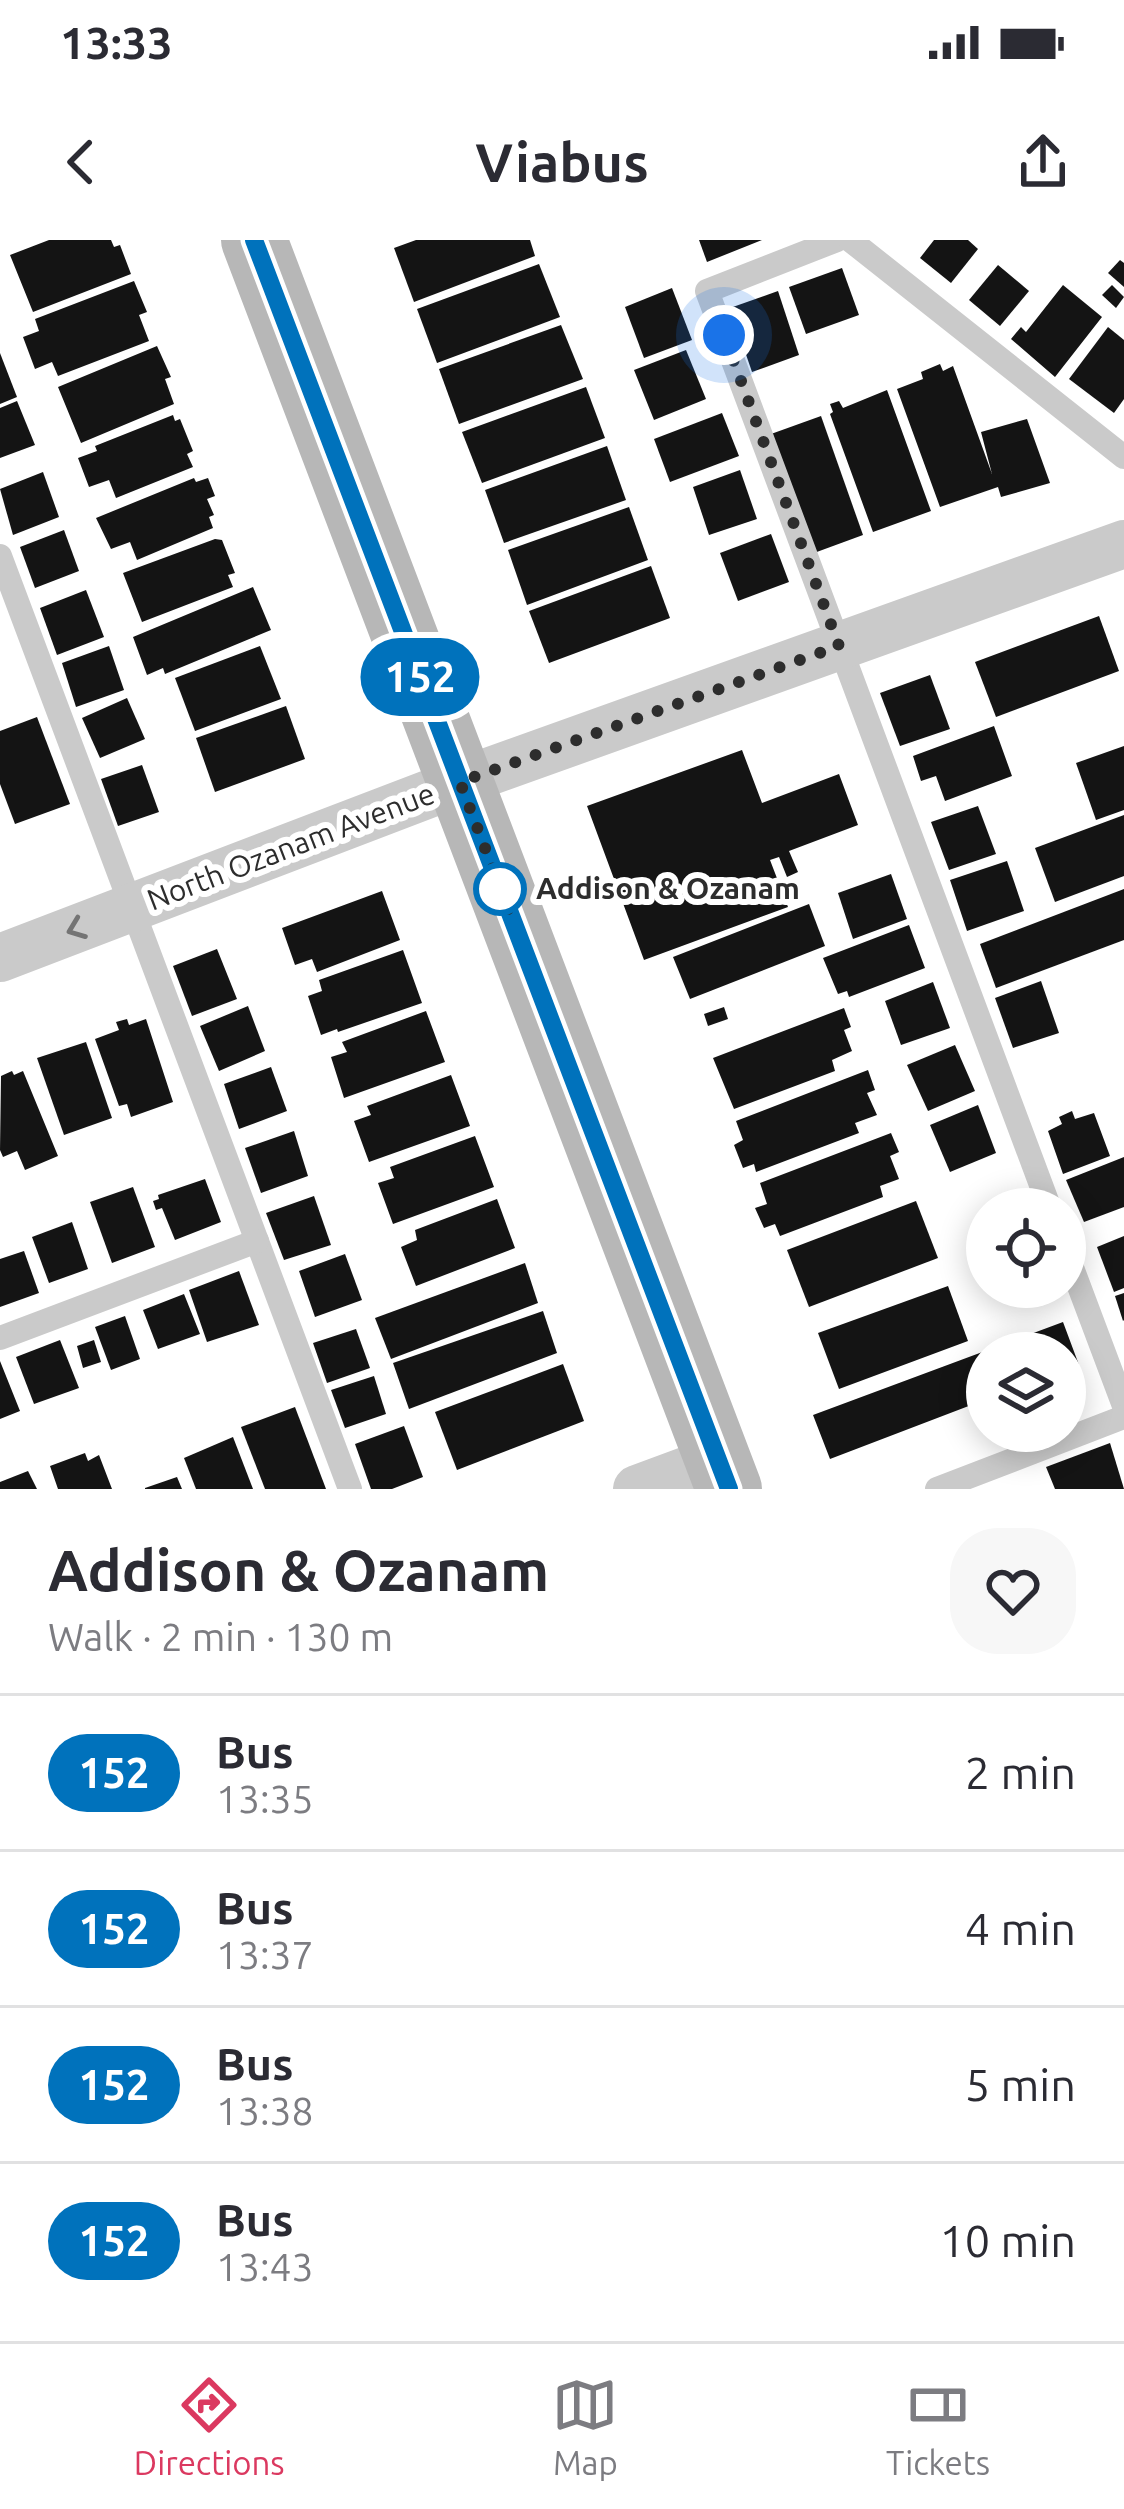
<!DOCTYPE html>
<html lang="en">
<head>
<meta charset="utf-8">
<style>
  :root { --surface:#fff; --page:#f7f7f7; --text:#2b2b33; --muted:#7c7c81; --line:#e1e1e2; --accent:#db3960 }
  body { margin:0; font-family:Ubuntu,sans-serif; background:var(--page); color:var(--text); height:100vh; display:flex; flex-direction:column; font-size:45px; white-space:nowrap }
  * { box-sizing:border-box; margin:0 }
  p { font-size:39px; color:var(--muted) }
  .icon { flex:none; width:66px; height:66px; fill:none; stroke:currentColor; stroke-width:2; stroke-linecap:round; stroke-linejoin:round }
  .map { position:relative; height:1249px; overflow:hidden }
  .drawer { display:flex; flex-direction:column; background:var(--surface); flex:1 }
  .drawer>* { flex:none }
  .badge { padding:0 24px; border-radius:39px; font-size:42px; line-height:78px }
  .fabs { position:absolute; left:966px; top:948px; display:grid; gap:24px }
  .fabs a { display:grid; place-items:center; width:120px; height:120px; border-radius:50%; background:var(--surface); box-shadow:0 6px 30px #0003; font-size:60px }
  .you { position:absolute; width:60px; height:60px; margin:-30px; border:9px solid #fff; border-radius:50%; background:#1a73e8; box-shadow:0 0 0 18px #1a73e833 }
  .map>.badge { position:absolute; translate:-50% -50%; box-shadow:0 0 0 6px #fff }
  .round { display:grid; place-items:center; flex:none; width:126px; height:126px; border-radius:48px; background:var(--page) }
  .overview { display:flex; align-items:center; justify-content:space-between; height:204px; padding:0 48px }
  h1 { font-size:57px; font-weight:600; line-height:90px }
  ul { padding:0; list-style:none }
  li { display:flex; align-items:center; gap:36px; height:156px; padding:0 48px; border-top:3px solid var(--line) }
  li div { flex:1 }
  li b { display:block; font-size:45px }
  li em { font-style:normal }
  li .badge { min-width:132px; font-weight:700; text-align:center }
  .status { display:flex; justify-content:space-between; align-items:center; height:84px; padding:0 60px; background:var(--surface); direction:ltr }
  .status svg { height:33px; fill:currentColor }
  header { display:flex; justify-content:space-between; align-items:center; height:156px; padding:0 48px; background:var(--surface); font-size:54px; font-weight:600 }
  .tabs { display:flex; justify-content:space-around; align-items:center; height:168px; border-top:3px solid var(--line); background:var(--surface); font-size:33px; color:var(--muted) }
  .tabs a { display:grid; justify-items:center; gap:6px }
  .tabs .on { color:var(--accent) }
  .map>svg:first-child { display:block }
  .building { fill:#141414 }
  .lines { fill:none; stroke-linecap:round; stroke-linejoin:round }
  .lane { stroke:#cacaca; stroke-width:24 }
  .street { stroke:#cacaca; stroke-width:48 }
  .secondary { stroke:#b7b7b7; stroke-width:66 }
  .oneway { stroke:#747474 }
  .line-casing { stroke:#fff; stroke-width:27 }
  .line { stroke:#0072bc; stroke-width:18 }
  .walk { stroke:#2d2d2d; stroke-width:12; stroke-dasharray:0 21.6 }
  .stop-dot { fill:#fff; stroke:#0072bc; stroke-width:6 }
  .labels { text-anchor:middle; stroke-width:12; stroke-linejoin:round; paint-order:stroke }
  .street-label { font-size:30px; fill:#2d2d2d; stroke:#fff }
  .stop-label { font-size:30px; font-weight:bold; fill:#2d2d2d; stroke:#fff; text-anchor:start }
</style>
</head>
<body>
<div class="status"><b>13:33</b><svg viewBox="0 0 49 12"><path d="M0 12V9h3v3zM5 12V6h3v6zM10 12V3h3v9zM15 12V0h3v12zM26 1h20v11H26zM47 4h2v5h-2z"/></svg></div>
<header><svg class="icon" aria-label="back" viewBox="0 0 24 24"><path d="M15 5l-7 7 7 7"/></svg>Viabus<svg class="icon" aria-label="share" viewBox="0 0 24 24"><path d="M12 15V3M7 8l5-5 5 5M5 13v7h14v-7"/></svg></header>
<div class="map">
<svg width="1124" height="1249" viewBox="0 0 1124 1249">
  <rect width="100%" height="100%" fill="#fff"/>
  <g class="building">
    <path d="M49,0H111L114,7L120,5L131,34L33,72L10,15Z"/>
    <path d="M416,0H530L535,16L414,62L394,8Z"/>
    <path d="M699,0H762L707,22Z"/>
    <path d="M934,0H968L978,9L951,43L920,18Z"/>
    <path d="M1120,20L1124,23V47L1108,33Z"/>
    <path d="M539,24L560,77L437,123L417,69Z"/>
    <path d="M998,25L1029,51L1000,86L969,60Z"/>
    <path d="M842,28L859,75L806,94L789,47Z"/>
    <path d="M134,41L147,72L139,75L149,101L58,136L52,122L35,129L23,97L39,91L35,79Z"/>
    <path d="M1063,45L1102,77L1055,137L1011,99L1021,87L1026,92Z"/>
    <path d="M1112,45L1124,57L1116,68L1102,55Z"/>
    <path d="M672,48L692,100L644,118L625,67Z"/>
    <path d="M778,51L799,115L752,132L730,68Z"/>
    <path d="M561,85L583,139L459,184L439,129Z"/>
    <path d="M1108,87L1124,100V159L1114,173L1069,139Z"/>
    <path d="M157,106L171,137L165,139L174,164L81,203L58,147Z"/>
    <path d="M686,110L706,159L654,180L634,130Z"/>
    <path d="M0,113L17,157L0,164Z"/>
    <path d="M940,124L943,131L953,126L992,234L981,192L1027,179L1050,243L1001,257L998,247L940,267L897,149L923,139L921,132Z"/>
    <path d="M586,147L605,198L482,243L462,192Z"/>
    <path d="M887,150L931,271L873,292L830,174L833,172L830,164L839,161L843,168Z"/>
    <path d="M17,161L35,205L0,218V168Z"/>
    <path d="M722,173L739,216L670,242L654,199Z"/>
    <path d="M173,175L175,181L180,179L193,211L187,214L193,227L116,258L109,240L89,247L78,218L97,211L95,206Z"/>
    <path d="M821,176L863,295L814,313L771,194Z"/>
    <path d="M607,206L626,260L504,303L485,250Z"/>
    <path d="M740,230L757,279L709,295L693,247Z"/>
    <path d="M43,232L59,277L13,295L0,249Z"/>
    <path d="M194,238L196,242L208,238L215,256L207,259L214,275L209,277L213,288L137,320L130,302L111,309L96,278Z"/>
    <path d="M629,267L648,320L527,365L508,310Z"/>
    <path d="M64,290L79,331L35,348L20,307Z"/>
    <path d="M771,294L789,342L738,361L720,313Z"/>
    <path d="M215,299L222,300L235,333L228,335L233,347L142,382L123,333Z"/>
    <path d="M651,326L670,378L549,423L529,371Z"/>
    <path d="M253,347L271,390L165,434L163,428L147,435L133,397Z"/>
    <path d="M86,350L104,397L57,415L40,368Z"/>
    <path d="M1099,376L1119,431L996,477L975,422Z"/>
    <path d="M109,406L124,450L76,467L62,423Z"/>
    <path d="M260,406L281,459L195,491L175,438Z"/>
    <path d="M930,435L950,489L900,506L880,453Z"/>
    <path d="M127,458L145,499L100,518L82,478Z"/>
    <path d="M286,466L305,519L215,552L196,498Z"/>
    <path d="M37,477L70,564L15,584L0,544V491Z"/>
    <path d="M994,486L1012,536L945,561L936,536L921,541L913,516Z"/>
    <path d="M1124,506V570L1096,580L1076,523Z"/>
    <path d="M742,510L762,563L839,534L858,585L789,611L798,632L787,637L779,617L770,620L788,667L644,720L587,566Z"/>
    <path d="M142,525L159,572L118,586L101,539Z"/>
    <path d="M978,566L996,614L949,630L931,582Z"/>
    <path d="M1124,575V636L1055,662L1035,608Z"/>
    <path d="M1007,621L1024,671L967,691L950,640Z"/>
    <path d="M891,634L907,679L853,699L838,653Z"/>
    <path d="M1124,649V700L996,748L980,704Z"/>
    <path d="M382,651L400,700L317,732L312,719L295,725L282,688Z"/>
    <path d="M809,664L825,706L690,759L673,717Z"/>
    <path d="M909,685L925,728L849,757L847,751L838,754L823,718Z"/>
    <path d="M217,709L237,759L192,776L173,726Z"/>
    <path d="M403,710L422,763L338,792L337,789L321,795L308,756L322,751L319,740Z"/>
    <path d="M1041,741L1059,793L1013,808L995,758Z"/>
    <path d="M933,742L950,788L901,805L885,761Z"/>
    <path d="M248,766L265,811L219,831L200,786Z"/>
    <path d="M724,767L728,779L708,786L704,774Z"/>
    <path d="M844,768L851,787L844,790L852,811L832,820L835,831L734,869L713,818Z"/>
    <path d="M426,771L445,822L344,858L331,817L347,812L342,802Z"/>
    <path d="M127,779L129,785L146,779L173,862L131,877L127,864L119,866L95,799L119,790L116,782Z"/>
    <path d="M86,802L112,878L64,895L37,818Z"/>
    <path d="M955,805L975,851L928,871L907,825Z"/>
    <path d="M271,827L287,871L239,889L224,844Z"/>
    <path d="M868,830L875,850L867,853L877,875L855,883L859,893L756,932L754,924L743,928L734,905L743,900L736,881Z"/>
    <path d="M12,831L14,835L23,831L58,916L25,930L17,911L3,917L0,910L1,836Z"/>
    <path d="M451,835L470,886L369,922L354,881L371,875L367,866Z"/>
    <path d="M978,865L996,913L950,932L930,885Z"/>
    <path d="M1072,871L1075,879L1094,873L1110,916L1063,934L1048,891L1062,884L1059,877Z"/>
    <path d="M294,891L308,936L261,953L245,908Z"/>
    <path d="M891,893L899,912L890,916L899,939L880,946L883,957L780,996L775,984L764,988L755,968L767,964L760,943Z"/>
    <path d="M475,896L494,947L393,984L378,943L394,938L390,927Z"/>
    <path d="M1124,917V967L1084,982L1066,940Z"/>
    <path d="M205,939L221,982L175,1000L162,968L156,970L153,961L159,959L158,955Z"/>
    <path d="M133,947L155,1007L112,1023L90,962Z"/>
    <path d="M314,956L331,1005L284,1020L266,973Z"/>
    <path d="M497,959L515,1008L416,1046L401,1007L417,1000L415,990Z"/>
    <path d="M916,961L938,1018L809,1067L787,1010Z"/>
    <path d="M72,982L88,1029L49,1043L32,997Z"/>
    <path d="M1124,996V1048L1114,1052L1097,1007Z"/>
    <path d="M24,1011L39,1053L0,1067V1019Z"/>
    <path d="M345,1014L362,1060L315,1077L299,1031Z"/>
    <path d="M525,1023L538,1063L391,1119L375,1078Z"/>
    <path d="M239,1031L259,1085L207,1102L189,1050Z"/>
    <path d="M948,1046L968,1101L839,1149L818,1093Z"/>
    <path d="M1124,1053V1080L1123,1081L1115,1056Z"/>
    <path d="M184,1054L200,1094L158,1109L143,1070Z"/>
    <path d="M543,1071L557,1113L409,1169L393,1123Z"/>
    <path d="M125,1076L140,1119L111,1130L95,1087Z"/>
    <path d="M1063,1082L1079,1125L1065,1130V1113H987V1159L830,1219L813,1175Z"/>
    <path d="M356,1089L370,1128L327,1143L313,1103Z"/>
    <path d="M60,1100L79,1148L34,1164L16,1117Z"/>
    <path d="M94,1100L101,1122L83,1128L77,1106Z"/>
    <path d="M0,1121L20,1171L0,1179Z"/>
    <path d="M563,1124L584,1181L457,1230L435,1172Z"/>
    <path d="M374,1136L386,1174L345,1188L331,1150Z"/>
    <path d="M295,1167L326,1249H265L241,1187Z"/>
    <path d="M404,1186L423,1237L392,1249H371L355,1204Z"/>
    <path d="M233,1197L253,1249H196L184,1218Z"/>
    <path d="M1110,1203L1124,1249H1055L1046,1227Z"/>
    <path d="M85,1213L88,1221L99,1215L112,1249H58L50,1226Z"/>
    <path d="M28,1231L37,1249H0V1242Z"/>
    <path d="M177,1237L182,1249H145V1248Z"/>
  </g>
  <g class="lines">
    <g class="lane">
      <path d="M837,0L707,51L1050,969"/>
      <path d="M850,0L1124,217"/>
      <path d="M0,316L350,1249"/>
      <path d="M1065,1009L1124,1166"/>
      <path d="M0,1098L257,1001"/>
      <path d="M937,1249L1124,1177"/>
    </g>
    <g class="street">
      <path d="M0,718L460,542L1124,304"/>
      <path d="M637,1249L718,1219"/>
    </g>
    <path class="secondary" d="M254,0L729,1249"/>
  </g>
  <defs><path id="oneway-chevron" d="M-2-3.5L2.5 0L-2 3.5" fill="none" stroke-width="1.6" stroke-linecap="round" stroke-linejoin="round" transform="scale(3)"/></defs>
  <use class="oneway" href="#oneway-chevron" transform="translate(76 689) rotate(159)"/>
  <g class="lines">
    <defs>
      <path id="line" d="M254,0L729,1249"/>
    </defs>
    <use href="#line" class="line-casing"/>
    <use href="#line" class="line"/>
    <path class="walk" d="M500,649L508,669L460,542L839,406L724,95"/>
  </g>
  <circle class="stop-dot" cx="500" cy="649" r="24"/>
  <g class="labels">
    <g class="street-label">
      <text transform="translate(291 607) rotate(-21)" y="10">North Ozanam Avenue</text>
    </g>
    <g class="stop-label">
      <text x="536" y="659">Addison &amp; Ozanam</text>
    </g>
  </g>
</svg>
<div class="fabs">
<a><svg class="icon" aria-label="locate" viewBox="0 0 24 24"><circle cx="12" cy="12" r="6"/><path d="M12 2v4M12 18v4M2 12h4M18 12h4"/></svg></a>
<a><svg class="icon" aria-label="layers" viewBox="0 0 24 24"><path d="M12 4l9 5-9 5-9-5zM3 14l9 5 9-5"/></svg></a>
</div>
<div class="you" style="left:724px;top:95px"></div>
<b class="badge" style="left:420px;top:437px;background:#0072bc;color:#fff">152</b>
</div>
<section class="drawer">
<div class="overview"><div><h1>Addison &amp; Ozanam</h1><p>Walk · 2 min · 130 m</p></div><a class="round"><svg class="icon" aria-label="heart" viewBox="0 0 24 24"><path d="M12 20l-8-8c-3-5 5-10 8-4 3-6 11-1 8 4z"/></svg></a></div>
<ul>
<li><span class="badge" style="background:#0072bc;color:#fff">152</span><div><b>Bus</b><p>13:35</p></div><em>2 min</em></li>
<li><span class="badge" style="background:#0072bc;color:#fff">152</span><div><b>Bus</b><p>13:37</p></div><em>4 min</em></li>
<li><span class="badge" style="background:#0072bc;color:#fff">152</span><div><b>Bus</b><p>13:38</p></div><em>5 min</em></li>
<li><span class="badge" style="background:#0072bc;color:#fff">152</span><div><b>Bus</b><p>13:43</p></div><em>10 min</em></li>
</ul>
</section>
<nav class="tabs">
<a class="on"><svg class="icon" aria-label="directions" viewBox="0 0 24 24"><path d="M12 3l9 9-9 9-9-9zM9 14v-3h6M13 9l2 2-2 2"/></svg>Directions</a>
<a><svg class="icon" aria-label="map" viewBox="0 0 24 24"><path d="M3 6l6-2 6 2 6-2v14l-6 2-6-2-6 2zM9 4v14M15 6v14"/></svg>Map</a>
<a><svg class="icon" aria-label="tickets" viewBox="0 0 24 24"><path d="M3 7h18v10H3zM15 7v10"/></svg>Tickets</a>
</nav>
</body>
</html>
